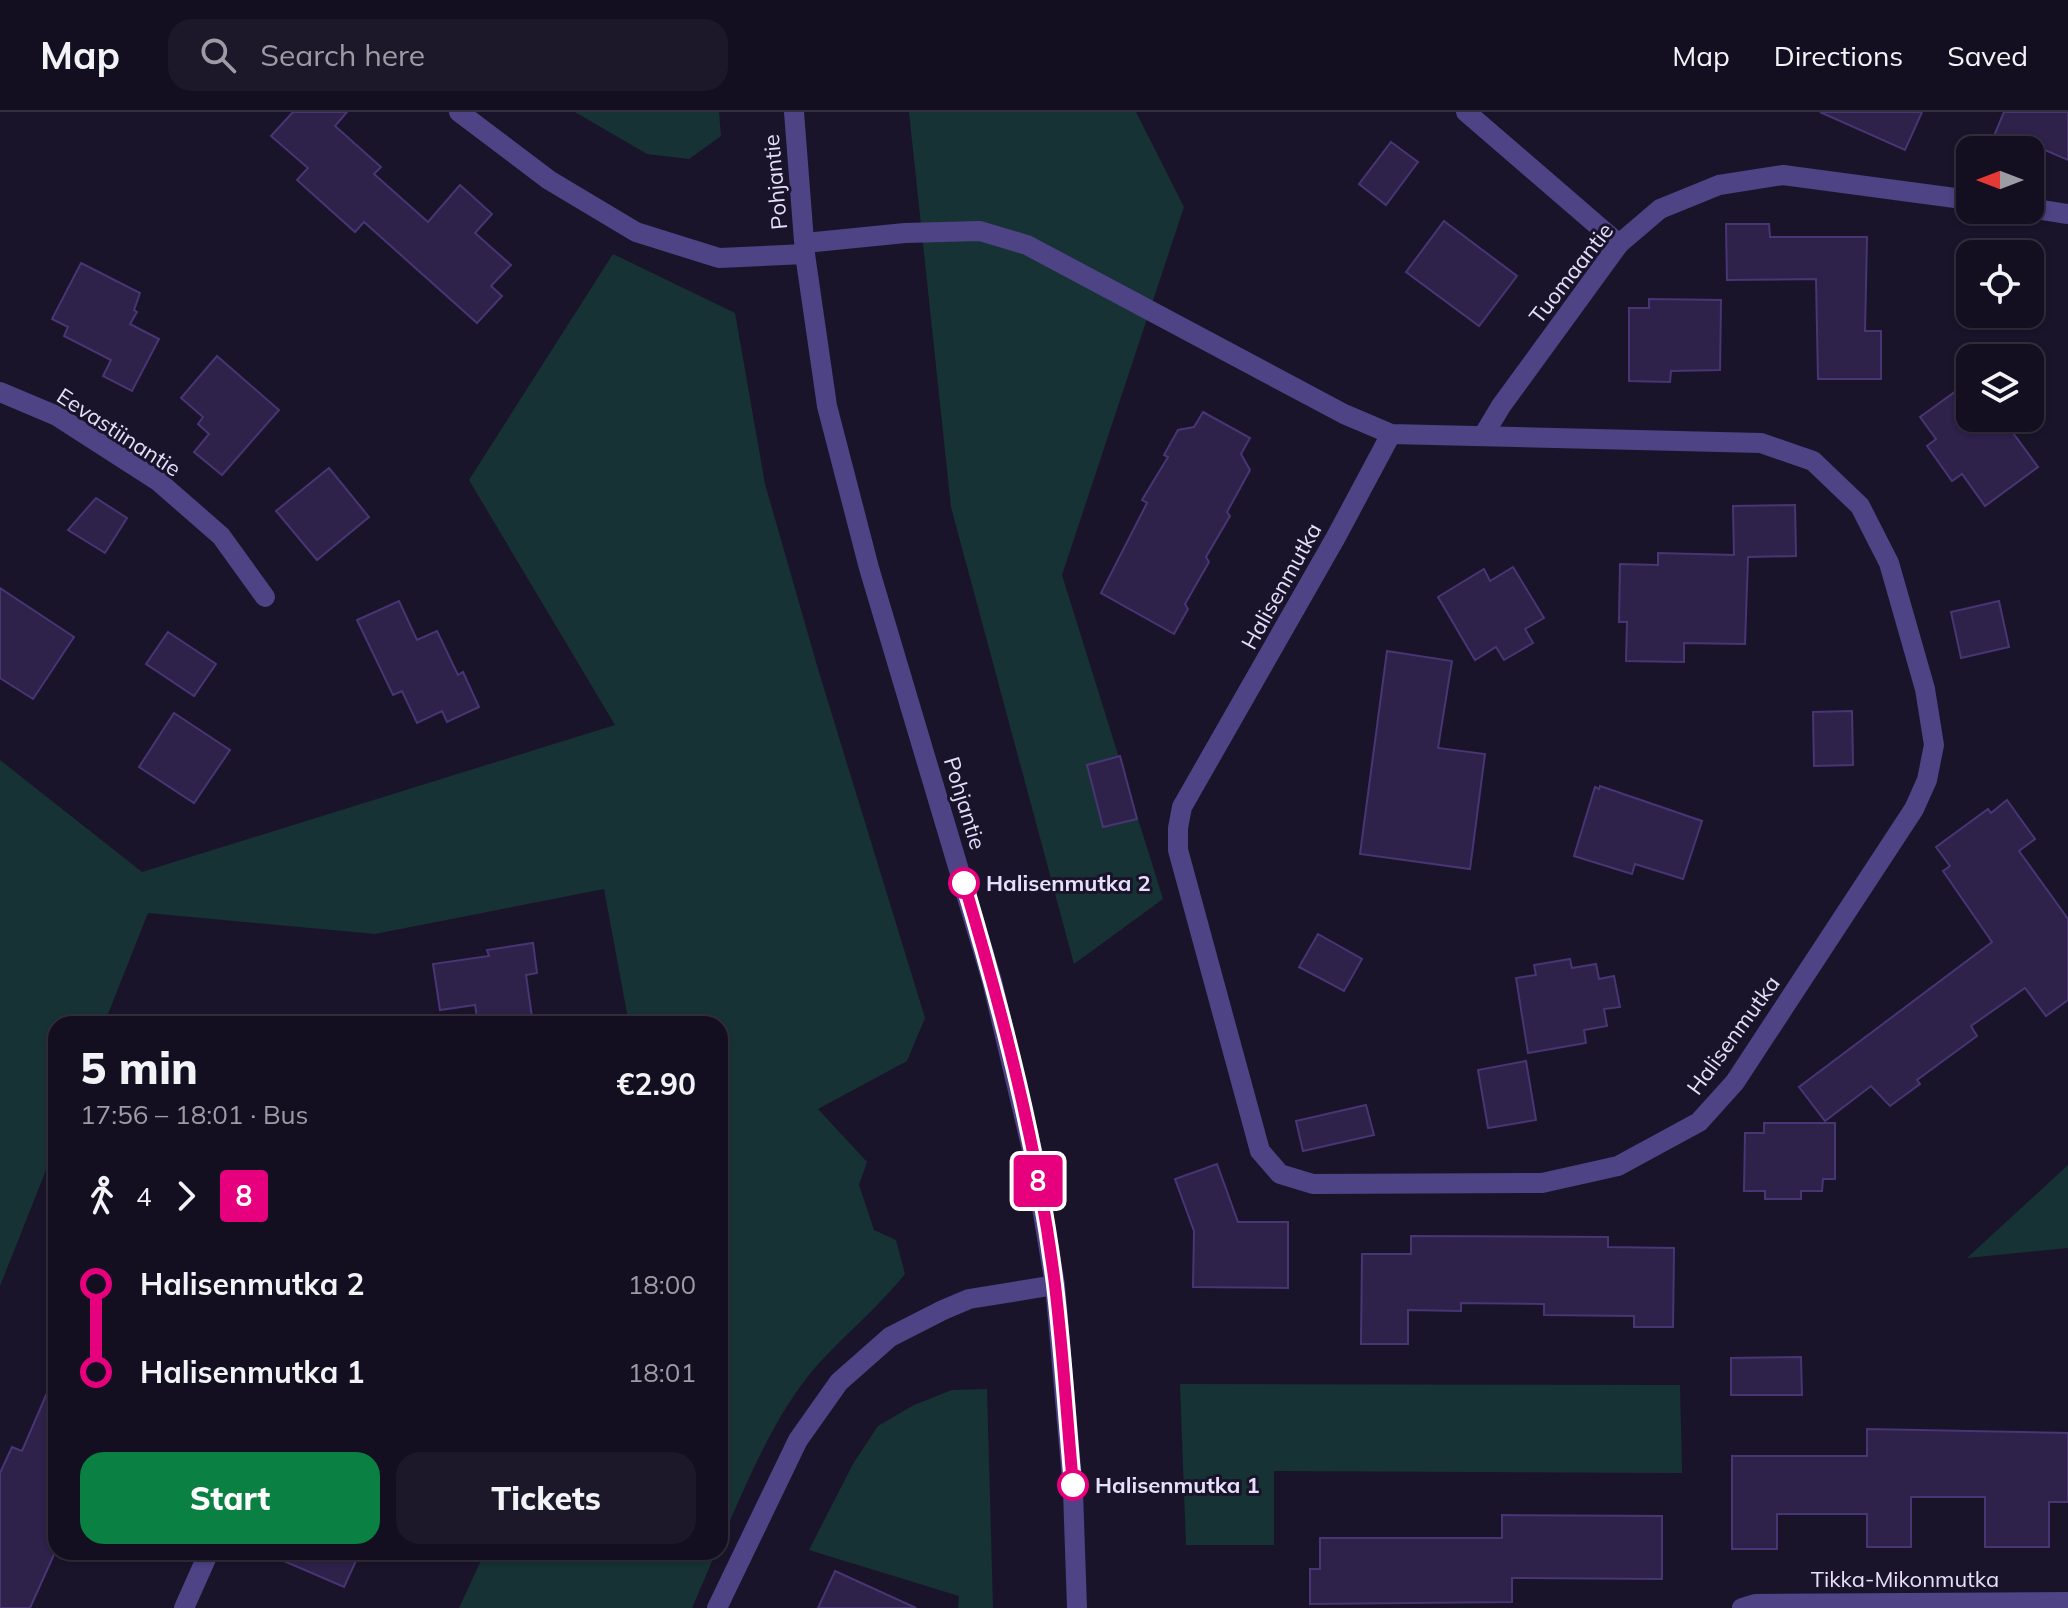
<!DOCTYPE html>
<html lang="en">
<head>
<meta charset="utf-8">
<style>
  :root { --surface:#140f20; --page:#1d1829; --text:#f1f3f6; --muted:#9d9ca5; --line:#332f3e; --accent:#0b8043 }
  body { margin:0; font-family:Mulish,sans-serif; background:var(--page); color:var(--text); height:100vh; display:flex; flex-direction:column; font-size:30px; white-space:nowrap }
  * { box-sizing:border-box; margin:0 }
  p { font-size:26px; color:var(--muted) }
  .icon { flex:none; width:44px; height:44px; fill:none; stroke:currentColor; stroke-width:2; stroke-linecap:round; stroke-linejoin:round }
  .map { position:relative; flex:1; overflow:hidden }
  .sheet { position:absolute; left:48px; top:904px; width:680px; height:544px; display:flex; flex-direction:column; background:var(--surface); border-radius:24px; box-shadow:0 2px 6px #0004,0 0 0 2px var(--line) }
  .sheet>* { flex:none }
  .badge { padding:0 16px; border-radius:6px; font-size:28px; line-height:52px }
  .needle { width:52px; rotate:270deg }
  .fabs { position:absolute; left:1956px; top:24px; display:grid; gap:16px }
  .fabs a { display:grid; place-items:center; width:88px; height:88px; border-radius:16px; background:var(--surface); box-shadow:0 2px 6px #0004,0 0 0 2px var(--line); font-size:40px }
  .map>.badge { position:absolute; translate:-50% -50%; box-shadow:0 0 0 4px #fff }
  .legs { display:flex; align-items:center; gap:12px; height:88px; padding:0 32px; font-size:26px }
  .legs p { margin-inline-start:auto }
  .head { display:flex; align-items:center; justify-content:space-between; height:136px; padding:0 32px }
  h1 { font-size:44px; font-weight:800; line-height:60px }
  .action { display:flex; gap:16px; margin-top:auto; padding:16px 32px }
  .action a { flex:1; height:92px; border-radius:24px; background:var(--accent); color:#fff; font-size:32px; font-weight:800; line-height:92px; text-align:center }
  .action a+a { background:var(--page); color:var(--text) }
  ul { padding:0 32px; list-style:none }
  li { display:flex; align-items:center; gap:28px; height:88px; font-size:30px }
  li i { display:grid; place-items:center; width:12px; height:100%; margin:0 10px; background:currentColor }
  li i::after { content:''; width:20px; height:20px; margin:-10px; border:6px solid; border-radius:50%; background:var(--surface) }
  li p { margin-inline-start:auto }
  li:first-child i { background:linear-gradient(#0000 50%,currentColor 0) }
  li:last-child i { background:linear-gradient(currentColor 50%,#0000 0) }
  header { display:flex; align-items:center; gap:48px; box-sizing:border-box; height:112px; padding:0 40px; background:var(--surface); border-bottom:2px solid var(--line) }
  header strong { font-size:38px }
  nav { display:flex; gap:44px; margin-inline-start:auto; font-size:28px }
  .search { width:560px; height:72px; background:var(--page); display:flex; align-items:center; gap:20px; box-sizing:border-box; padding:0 28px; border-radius:24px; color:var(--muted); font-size:30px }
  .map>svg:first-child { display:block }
  .green { fill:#173234 }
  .building { fill:#2e214a; stroke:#483574; stroke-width:2 }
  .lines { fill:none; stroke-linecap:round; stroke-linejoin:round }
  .minor { stroke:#4d4385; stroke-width:20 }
  .line-1-casing { stroke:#fff; stroke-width:18 }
  .line-1 { stroke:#e6007e; stroke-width:12 }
  .stop-1-dot { fill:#fff; stroke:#e6007e; stroke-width:4 }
  .labels { text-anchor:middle; stroke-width:6; stroke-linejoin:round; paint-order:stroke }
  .street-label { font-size:22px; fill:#e6dffc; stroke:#1a142a }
  .stop-label { font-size:22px; font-weight:bold; fill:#e6dffc; stroke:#1a142a; text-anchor:start }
</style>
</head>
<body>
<header>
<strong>Map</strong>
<div class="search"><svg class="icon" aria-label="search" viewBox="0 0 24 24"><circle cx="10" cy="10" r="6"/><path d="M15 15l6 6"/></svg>Search here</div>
<nav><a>Map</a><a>Directions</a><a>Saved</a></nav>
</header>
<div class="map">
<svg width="2068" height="1496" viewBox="0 0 2068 1496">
  <rect width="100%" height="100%" fill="#1a142a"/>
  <g class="green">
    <path d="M575,0H719L721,24L689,47L647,42Z"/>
    <path d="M909,0H1136L1184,95L1062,463L1163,787L1074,852L951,395Z"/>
    <path d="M613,142L735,201L765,372L818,557L925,906L907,949L818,997L867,1050L859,1073L874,1118L896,1128L905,1162C879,1194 848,1220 820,1250C776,1298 746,1372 720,1432V912H629L604,777L375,822L148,801L104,912H56V1033L0,1174V648L142,760L615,613L469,368Z"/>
    <path d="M2068,1053V1136L1967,1146Z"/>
    <path d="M1180,1272L1680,1273L1682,1361L1274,1359V1433H1186Z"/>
    <path d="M987,1277L993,1496H958L959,1484L809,1438L853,1352L878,1314L914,1293L952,1278Z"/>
    <path d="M485,1440H716L692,1496H459Z"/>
  </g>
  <g class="building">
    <path d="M293,0H347L335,14L381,55L374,62L428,110L460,73L492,102L475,121L511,153L491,174L502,184L477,211L364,110L355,120L297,68L308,56L271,24Z"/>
    <path d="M1820,0H1922L1905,38Z"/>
    <path d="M2004,0H2068V48L2045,38H1988Z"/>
    <path d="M1391,30L1418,50L1386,93L1359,72Z"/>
    <path d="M1444,109L1517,164L1479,214L1406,160Z"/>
    <path d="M1726,112H1769L1770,125H1867L1865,219H1881V267H1818L1816,167L1727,168Z"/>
    <path d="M81,151L140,181L134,198L137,200L130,212L159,227L132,279L103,264L111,248L64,224L68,215L52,207Z"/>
    <path d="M1649,187L1721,188L1720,258L1671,259L1670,270L1629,269V196H1649Z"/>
    <path d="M217,244L279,298L222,363L194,340L209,322L198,312L203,305L181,286Z"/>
    <path d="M1970,269V306H2002L2038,355L1985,394L1962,362L1952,369L1927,334L1936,327L1920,305Z"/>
    <path d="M1203,300L1250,326L1241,342L1250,358L1227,400L1230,404L1206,445L1209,450L1185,492L1188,497L1174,522L1101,481L1147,391L1142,388L1168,345L1164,343L1178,318L1194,315Z"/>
    <path d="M329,356L369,405L317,448L276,399Z"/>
    <path d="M96,386L127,406L105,441L68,418Z"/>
    <path d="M1795,393L1796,444L1748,445L1745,532L1684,531V550L1626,549L1627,510H1619L1620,452L1658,453V441L1734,443L1733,394Z"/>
    <path d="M1513,455L1544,506L1525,517L1533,531L1504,548L1496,535L1475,548L1438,485L1484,457L1490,469Z"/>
    <path d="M0,476L74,525L33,587L0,566Z"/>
    <path d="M399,489L417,528L437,519L458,563L463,560L479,595L447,610L442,599L417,611L402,579L393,583L357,508Z"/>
    <path d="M1999,489L2009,535L1961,546L1951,500Z"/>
    <path d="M168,520L216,552L194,584L146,552Z"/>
    <path d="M1387,539L1452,549L1438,636L1485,642L1470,757L1360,742Z"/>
    <path d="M1852,599L1853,653L1814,654L1813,600Z"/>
    <path d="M174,601L230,638L194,691L139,655Z"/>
    <path d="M1120,644L1137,707L1103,715L1087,653Z"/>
    <path d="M1600,674L1702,709L1683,767L1635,752L1632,762L1574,744L1595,675L1599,677Z"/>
    <path d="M2007,688L2035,727L2019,739L2068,807V888L2046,904L2025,876L1971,914L1977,924L1917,968L1920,972L1890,994L1871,974L1825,1009L1799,975L1992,830L1943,759L1950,754L1936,735L1988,697L1991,701Z"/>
    <path d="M1318,822L1362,847L1344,879L1299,855Z"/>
    <path d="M533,831L537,861L526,863L533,912H478L475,893L440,898L433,852L489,844L487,838Z"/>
    <path d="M1570,847L1572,856L1596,852L1599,867L1614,864L1620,895L1604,897L1607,914L1584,918L1586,931L1528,941L1516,866L1536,863L1534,853Z"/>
    <path d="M1526,949L1536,1008L1488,1016L1478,958Z"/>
    <path d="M1366,993L1374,1023L1303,1039L1296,1009Z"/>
    <path d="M1764,1011H1835V1067H1823L1822,1079H1801V1087H1765V1079H1744L1745,1021H1764Z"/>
    <path d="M1217,1052L1238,1110H1288V1176L1193,1175L1194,1119L1175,1067Z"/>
    <path d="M1411,1124L1608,1125V1135L1674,1136L1673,1215H1634V1204L1544,1203V1192L1461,1191V1199L1408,1198V1232H1361L1362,1142H1411Z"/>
    <path d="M1801,1245L1802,1283H1731V1246Z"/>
    <path d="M56,1260V1438L30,1496H0V1361L12,1335L22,1339Z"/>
    <path d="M1867,1317L2068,1321V1390H2049V1435H1985V1385H1911V1435H1867V1402H1777V1437H1732V1344H1867Z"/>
    <path d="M1502,1403L1662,1404V1467L1512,1466V1490L1310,1492V1457H1320V1426H1502Z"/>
    <path d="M263,1440H360L344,1475Z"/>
    <path d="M835,1459L916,1496H818Z"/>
  </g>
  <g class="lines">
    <g class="minor">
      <path d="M459,0L549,68L636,120L719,146L805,142"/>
      <path d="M794,0L805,142L827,294L869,456L992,869L1033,1042L1055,1173L1073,1379L1077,1496"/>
      <path d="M1466,0L1619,132"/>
      <path d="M2030,96L2068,102"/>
      <path d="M805,131L905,121L980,119L1027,133L1344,302L1391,322L1761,331L1813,349L1860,394L1889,451L1925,577L1934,633L1927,668L1914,697L1735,970L1699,1010L1618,1054L1542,1071L1313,1072L1280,1062L1260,1039L1178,738V716L1182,695L1336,425L1391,322"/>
      <path d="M0,280L57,304L158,369L221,424L265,485"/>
      <path d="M1483,324L1501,294L1619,132L1660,97L1719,73L1783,63L1970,88"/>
      <path d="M184,1496L209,1440"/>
      <path d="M717,1496L798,1328L839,1270L890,1225L943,1198L969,1187L1055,1173"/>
      <path d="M1742,1496L1755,1492L2068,1490"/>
    </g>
  </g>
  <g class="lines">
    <defs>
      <path id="line-1" d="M964,771C1003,902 1038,1037 1055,1173C1063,1240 1067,1307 1073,1373"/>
    </defs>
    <use href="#line-1" class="line-1-casing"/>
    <use href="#line-1" class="line-1"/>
  </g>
  <g class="stop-1-dot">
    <circle cx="964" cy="771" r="14"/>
    <circle cx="1073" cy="1373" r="14"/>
  </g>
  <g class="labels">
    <g class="street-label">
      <text transform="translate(775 70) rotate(-95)" y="8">Pohjantie</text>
      <text transform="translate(1571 161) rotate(-52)" y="8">Tuomaantie</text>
      <text transform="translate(119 320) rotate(33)" y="8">Eevastiinantie</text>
      <text transform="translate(1281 474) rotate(-61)" y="8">Halisenmutka</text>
      <text transform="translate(965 691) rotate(73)" y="8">Pohjantie</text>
      <text transform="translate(1733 923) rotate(-54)" y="8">Halisenmutka</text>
      <text x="1905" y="1475">Tikka-Mikonmutka</text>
    </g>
    <g class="stop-label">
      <text x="986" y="779">Halisenmutka 2</text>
      <text x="1095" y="1381">Halisenmutka 1</text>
    </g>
  </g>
</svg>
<div class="fabs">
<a><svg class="needle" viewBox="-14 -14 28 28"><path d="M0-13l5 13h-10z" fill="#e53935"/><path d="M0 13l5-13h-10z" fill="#9d9ca5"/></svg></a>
<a><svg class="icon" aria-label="locate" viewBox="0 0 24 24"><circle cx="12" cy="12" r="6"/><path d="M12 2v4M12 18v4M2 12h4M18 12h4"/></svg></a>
<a><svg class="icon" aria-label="layers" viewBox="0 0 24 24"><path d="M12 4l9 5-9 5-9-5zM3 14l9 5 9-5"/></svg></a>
</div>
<b class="badge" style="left:1038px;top:1069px;background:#e6007e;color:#fff">8</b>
<section class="sheet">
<div class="head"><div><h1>5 min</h1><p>17:56 – 18:01 · Bus</p></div><b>€2.90</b></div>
<div class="legs"><svg class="icon" aria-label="walk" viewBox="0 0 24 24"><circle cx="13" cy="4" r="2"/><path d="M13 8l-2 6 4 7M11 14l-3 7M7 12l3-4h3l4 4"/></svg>4<svg class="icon" aria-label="forward" viewBox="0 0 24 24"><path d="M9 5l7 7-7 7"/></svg><b class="badge" style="background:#e6007e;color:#fff">8</b></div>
<ul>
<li><i style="color:#e6007e"></i><b>Halisenmutka 2</b><p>18:00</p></li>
<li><i style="color:#e6007e"></i><b>Halisenmutka 1</b><p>18:01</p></li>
</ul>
<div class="action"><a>Start</a><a>Tickets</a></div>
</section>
</div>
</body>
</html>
